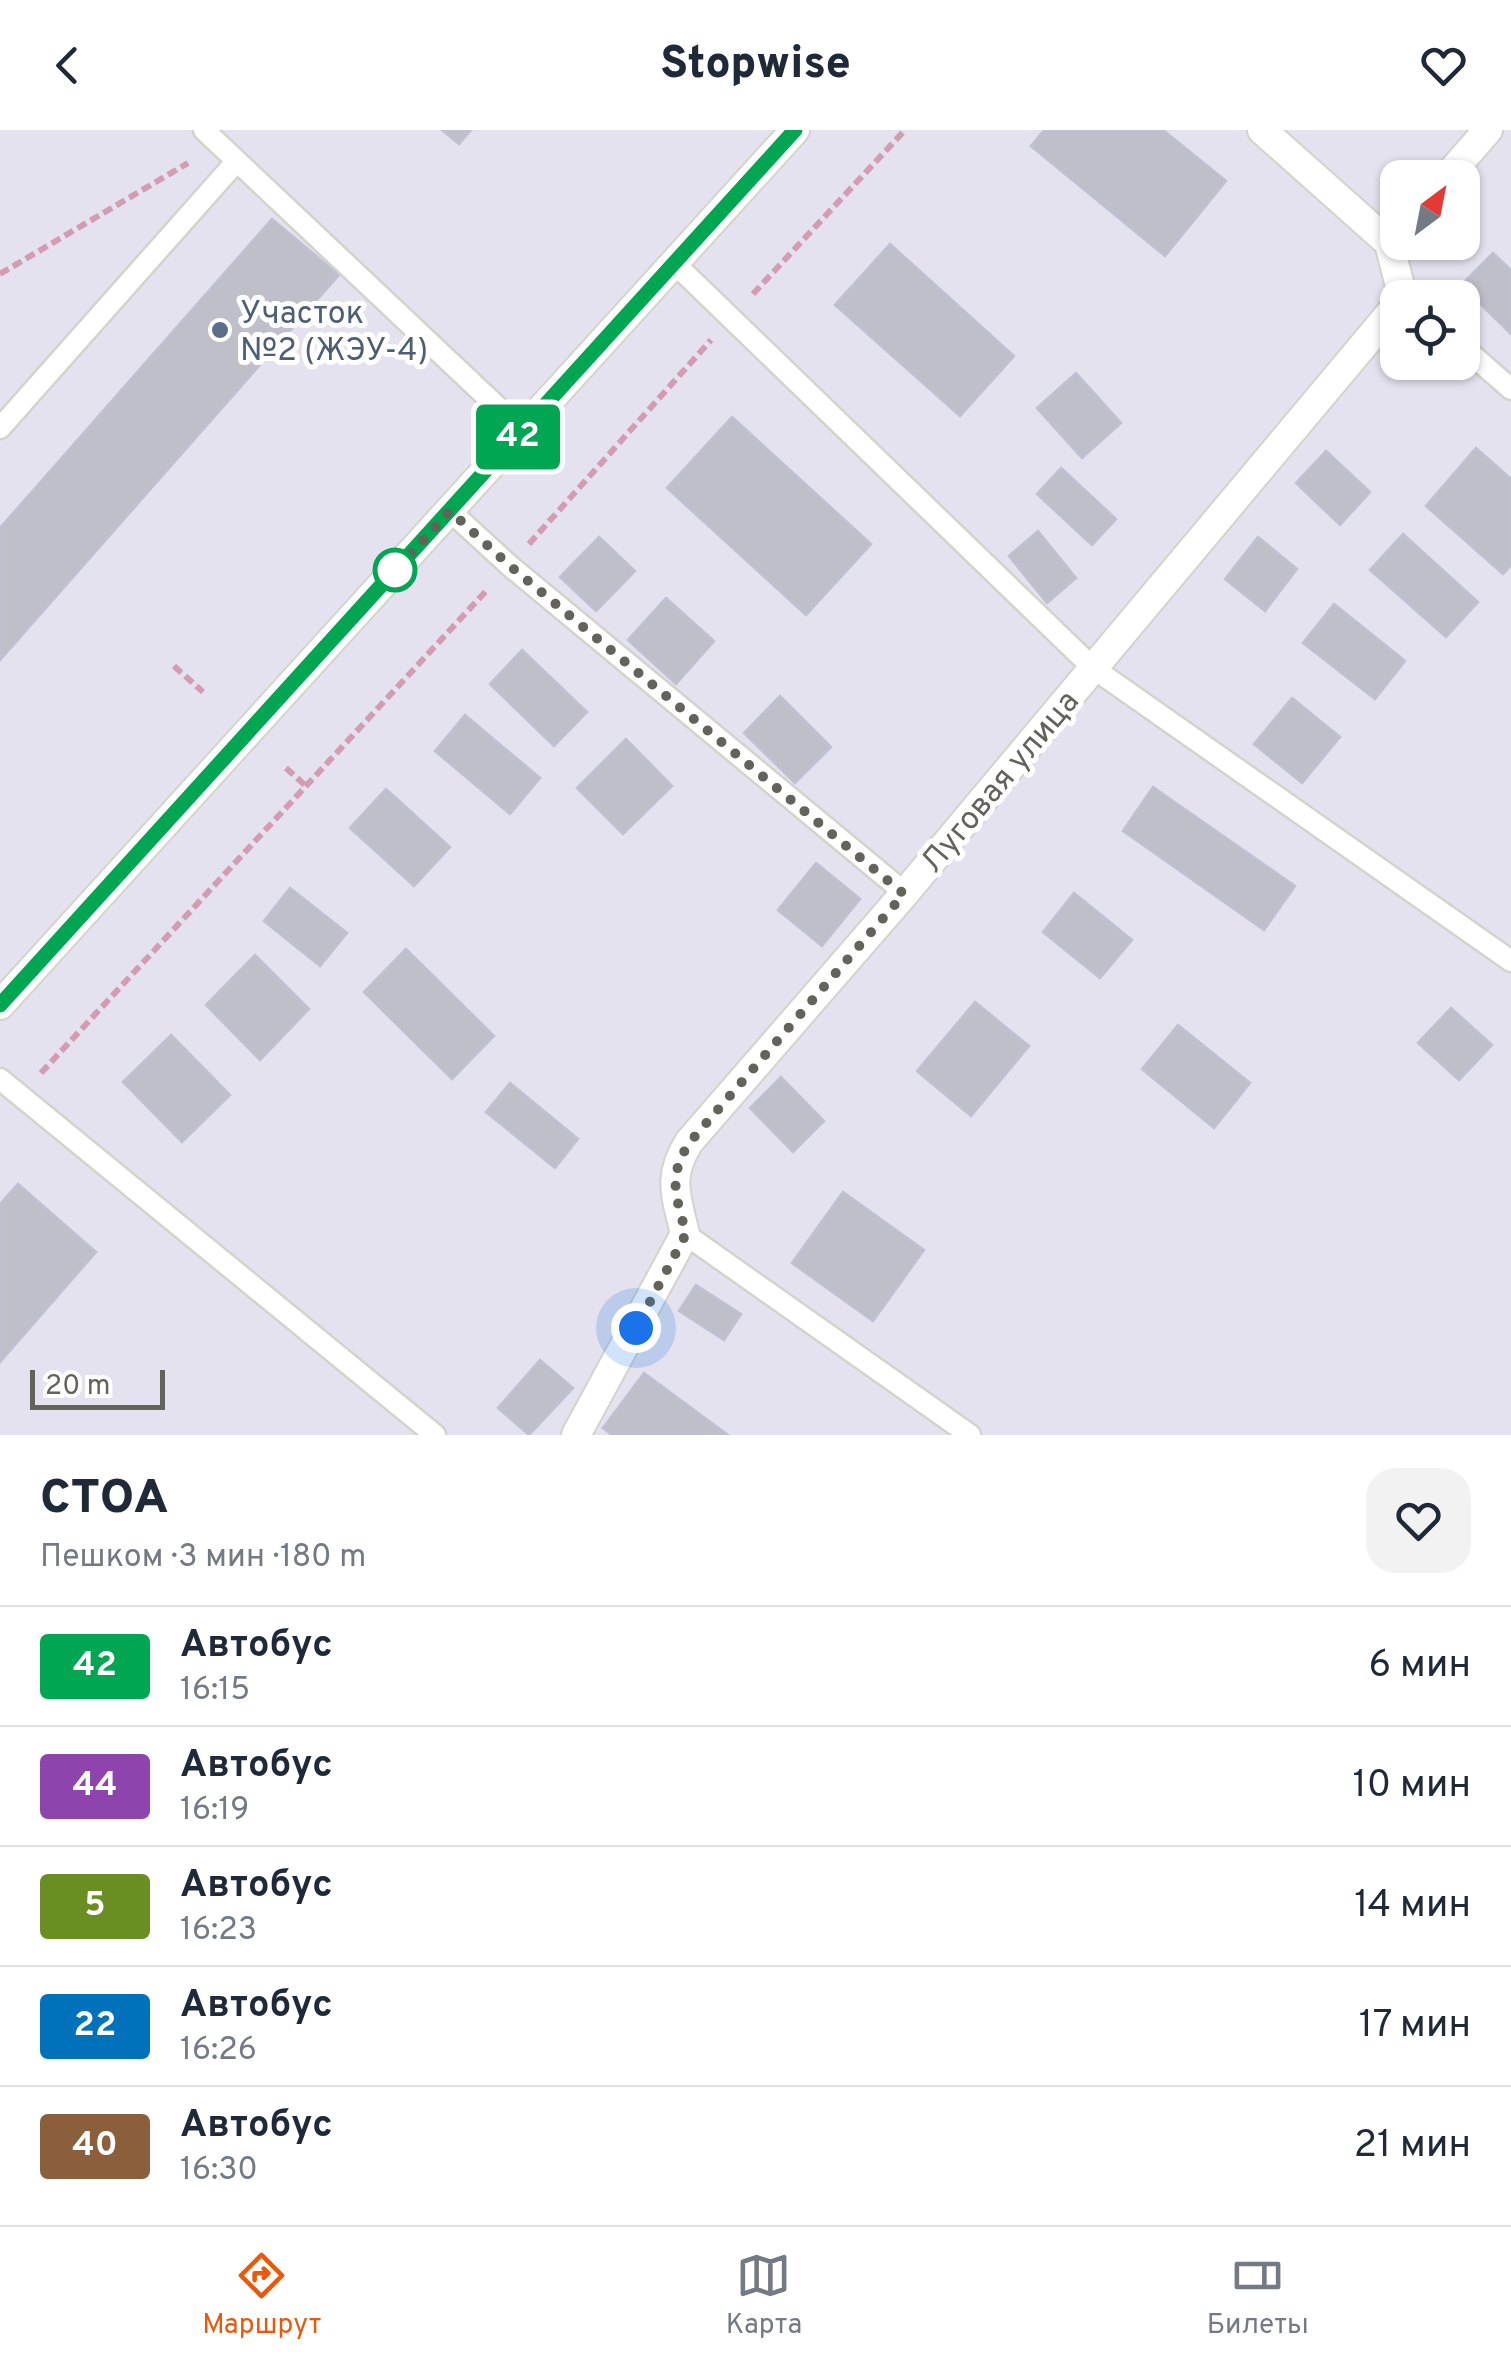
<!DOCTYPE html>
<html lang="ru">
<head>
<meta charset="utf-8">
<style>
  :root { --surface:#fff; --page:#f2f2f3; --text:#1f2937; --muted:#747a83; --line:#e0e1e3; --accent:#ea580c }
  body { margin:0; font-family:Overpass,sans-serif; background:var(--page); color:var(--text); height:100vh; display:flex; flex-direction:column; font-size:38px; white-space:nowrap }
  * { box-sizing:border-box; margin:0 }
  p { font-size:32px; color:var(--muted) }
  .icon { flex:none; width:55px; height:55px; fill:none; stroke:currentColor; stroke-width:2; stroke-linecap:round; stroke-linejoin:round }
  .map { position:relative; height:1305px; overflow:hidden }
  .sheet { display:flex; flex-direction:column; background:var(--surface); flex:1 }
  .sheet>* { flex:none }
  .badge { padding:0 20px; border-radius:8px; font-size:35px; line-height:65px }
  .needle { width:65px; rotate:32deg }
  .buttons { position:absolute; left:1380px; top:30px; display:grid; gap:20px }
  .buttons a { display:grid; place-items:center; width:100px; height:100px; border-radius:20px; background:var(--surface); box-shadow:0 2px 8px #0004; font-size:50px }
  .scale { position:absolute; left:30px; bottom:25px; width:135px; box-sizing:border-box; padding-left:10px; border:5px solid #64635b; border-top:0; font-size:28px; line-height:35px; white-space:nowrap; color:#64635b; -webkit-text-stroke:8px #fff; paint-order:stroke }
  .you { position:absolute; width:50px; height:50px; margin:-25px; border:8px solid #fff; border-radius:50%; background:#1a73e8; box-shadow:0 0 0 15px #1a73e833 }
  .map>.badge { position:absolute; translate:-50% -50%; box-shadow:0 0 0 5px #fff }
  .round { display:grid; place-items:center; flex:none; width:105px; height:105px; border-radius:30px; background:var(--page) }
  .summary { display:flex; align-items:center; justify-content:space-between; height:170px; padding:0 40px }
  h1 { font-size:48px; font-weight:800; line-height:75px }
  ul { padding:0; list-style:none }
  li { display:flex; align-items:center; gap:30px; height:120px; padding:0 40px; border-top:2px solid var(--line) }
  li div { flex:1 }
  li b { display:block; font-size:38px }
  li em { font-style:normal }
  li .badge { min-width:110px; font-weight:700; text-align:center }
  header { display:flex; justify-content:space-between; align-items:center; height:130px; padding:0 40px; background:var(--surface); font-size:45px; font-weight:800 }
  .dock { display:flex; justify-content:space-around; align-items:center; height:140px; border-top:2px solid var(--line); background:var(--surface); font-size:28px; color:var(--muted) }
  .dock a { display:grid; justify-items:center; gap:5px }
  .dock .selected { color:var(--accent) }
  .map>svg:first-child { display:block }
  .building { fill:#bfbfc9; stroke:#c0c0d3; stroke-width:2.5 }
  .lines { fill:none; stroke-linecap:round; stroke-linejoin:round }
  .service-casing { stroke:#d3d3cb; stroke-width:25 }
  .minor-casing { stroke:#d3d3cb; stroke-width:32 }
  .secondary-casing { stroke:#d5d4cb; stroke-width:32 }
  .path { stroke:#d39cb3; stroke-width:6; stroke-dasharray:10 5; stroke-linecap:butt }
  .service { stroke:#fff; stroke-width:20 }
  .minor { stroke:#fff; stroke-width:28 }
  .secondary { stroke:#fff; stroke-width:28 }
  .line-casing { stroke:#fff; stroke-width:22 }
  .line { stroke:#00a651; stroke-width:15 }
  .walk { stroke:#64635b; stroke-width:10; stroke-dasharray:0 18 }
  .service-dot { fill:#5c6f8a; stroke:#fff; stroke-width:4 }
  .stop-dot { fill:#fff; stroke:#00a651; stroke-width:5 }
  .labels { text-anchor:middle; stroke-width:10; stroke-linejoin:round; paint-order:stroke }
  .service-label { font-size:32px; fill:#4e5e75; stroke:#fff; text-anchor:start }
  .street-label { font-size:32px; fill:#64635b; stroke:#fff }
</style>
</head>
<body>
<header><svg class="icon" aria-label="back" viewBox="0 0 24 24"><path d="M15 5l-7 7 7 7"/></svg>Stopwise<svg class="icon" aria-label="heart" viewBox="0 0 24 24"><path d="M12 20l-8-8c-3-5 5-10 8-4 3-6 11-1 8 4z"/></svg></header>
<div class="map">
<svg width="1511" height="1305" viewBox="0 0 1511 1305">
  <rect width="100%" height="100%" fill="#e4e2ee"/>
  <g class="building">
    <path d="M442,0H471L459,14Z"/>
    <path d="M1044,0H1163L1226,51L1165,126L1031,16Z"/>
    <path d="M272,89L339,145L0,530V398Z"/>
    <path d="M890,114L1014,226L960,286L835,175Z"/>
    <path d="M1493,123L1511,140V204L1461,155Z"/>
    <path d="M1076,243L1121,293L1082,328L1037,278Z"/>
    <path d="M732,287L871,414L806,485L667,358Z"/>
    <path d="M1476,318L1511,349V435L1503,444L1426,376Z"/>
    <path d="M1326,321L1370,362L1340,395L1296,353Z"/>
    <path d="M1061,338L1116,389L1092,415L1037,364Z"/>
    <path d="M1038,401L1076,448L1047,473L1009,426Z"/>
    <path d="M1403,404L1478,472L1446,507L1370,440Z"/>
    <path d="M599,407L635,441L596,481L560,447Z"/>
    <path d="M1258,407L1297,439L1265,481L1225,449Z"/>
    <path d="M666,468L714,511L676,554L628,510Z"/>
    <path d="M1334,474L1405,531L1375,569L1303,513Z"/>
    <path d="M522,520L587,582L554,616L490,554Z"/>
    <path d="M780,566L831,617L795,653L744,603Z"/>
    <path d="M1292,568L1340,607L1302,653L1254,614Z"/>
    <path d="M465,585L540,648L510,684L435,621Z"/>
    <path d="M626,609L672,656L623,704L577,658Z"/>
    <path d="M1153,657L1295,756L1264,800L1123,701Z"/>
    <path d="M386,659L450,717L414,756L350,698Z"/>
    <path d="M816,733L860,769L822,816L778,780Z"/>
    <path d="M290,758L347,803L320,836L264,791Z"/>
    <path d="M1074,763L1132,810L1100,848L1043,802Z"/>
    <path d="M406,819L494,906L452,949L364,862Z"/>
    <path d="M255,825L309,879L260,930L206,875Z"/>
    <path d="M975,872L1029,916L971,986L917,941Z"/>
    <path d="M1451,878L1492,915L1459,950L1418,913Z"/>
    <path d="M1178,895L1250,953L1214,998L1142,939Z"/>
    <path d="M171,905L230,965L182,1012L123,952Z"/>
    <path d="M781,947L824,991L793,1022L750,978Z"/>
    <path d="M510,953L578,1009L555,1038L486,982Z"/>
    <path d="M18,1054L96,1122L0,1232V1074Z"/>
    <path d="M843,1062L924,1120L873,1191L792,1133Z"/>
    <path d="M696,1155L741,1184L724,1210L679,1181Z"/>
    <path d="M540,1230L573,1258L529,1305L498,1278Z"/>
    <path d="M644,1243L728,1305H612L603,1298Z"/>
  </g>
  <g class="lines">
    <defs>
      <g id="service">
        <path d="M204,0L523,301"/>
        <path d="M673,132L1093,538L1511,831"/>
        <path d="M1462,216L1511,259"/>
        <path d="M0,298L236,32"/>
        <path d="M450,381L510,436L905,763"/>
        <path d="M0,949L435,1305"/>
        <path d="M685,1104L970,1305"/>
      </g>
      <g id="minor">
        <path d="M1262,0L1389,113L1403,168"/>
        <path d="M1446,48L1488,0"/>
        <path d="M576,1305L685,1104C676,1065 667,1047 689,1012L905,763L1398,174"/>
      </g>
      <path id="secondary" d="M0,875L795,0"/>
    </defs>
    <use href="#service" class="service-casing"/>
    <use href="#minor" class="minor-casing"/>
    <use href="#secondary" class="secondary-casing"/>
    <g class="path">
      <path d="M0,144L188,33"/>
      <path d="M753,164L905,0"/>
      <path d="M529,414L711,210"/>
      <path d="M174,536L203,562"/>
      <path d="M286,638L306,656"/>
      <path d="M41,943L487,460"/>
    </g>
    <use href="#service" class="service"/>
    <use href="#minor" class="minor"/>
    <use href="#secondary" class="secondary"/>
  </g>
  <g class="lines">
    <defs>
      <path id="line" d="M0,875L795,0"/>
    </defs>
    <use href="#line" class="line-casing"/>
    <use href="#line" class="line"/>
    <path class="walk" d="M395,440L391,445L450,381L510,436L904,764L690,1012C667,1047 676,1065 686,1104L636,1198"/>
  </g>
  <circle class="service-dot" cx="220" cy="200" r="10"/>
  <circle class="stop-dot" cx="395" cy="440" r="20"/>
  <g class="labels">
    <g class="service-label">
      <text x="240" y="193">Участок<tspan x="240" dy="37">№2 (ЖЭУ-4)</tspan></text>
    </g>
    <g class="street-label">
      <text transform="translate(999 651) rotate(-50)" y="11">Луговая улица</text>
    </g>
  </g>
</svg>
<div class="buttons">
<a><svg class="needle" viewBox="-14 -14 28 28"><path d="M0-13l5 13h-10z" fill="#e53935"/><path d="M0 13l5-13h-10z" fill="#747a83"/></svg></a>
<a><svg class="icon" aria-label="locate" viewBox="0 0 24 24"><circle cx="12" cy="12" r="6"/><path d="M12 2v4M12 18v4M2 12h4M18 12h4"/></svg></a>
</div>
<div class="scale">20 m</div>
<div class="you" style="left:636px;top:1198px"></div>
<b class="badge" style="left:518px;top:307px;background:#00a651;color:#fff">42</b>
</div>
<section class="sheet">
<div class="summary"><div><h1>СТОА</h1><p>Пешком · 3 мин · 180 m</p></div><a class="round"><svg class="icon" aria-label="heart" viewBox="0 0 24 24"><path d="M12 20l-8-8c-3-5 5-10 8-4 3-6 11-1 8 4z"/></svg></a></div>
<ul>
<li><span class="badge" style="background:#00a651;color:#fff">42</span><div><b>Автобус</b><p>16:15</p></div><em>6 мин</em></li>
<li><span class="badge" style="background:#8e44ad;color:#fff">44</span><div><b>Автобус</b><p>16:19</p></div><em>10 мин</em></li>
<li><span class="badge" style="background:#6b8e23;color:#fff">5</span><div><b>Автобус</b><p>16:23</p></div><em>14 мин</em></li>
<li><span class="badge" style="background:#0072bc;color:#fff">22</span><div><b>Автобус</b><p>16:26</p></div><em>17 мин</em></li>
<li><span class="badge" style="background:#8b5e3c;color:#fff">40</span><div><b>Автобус</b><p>16:30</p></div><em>21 мин</em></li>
</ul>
</section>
<nav class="dock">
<a class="selected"><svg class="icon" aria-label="directions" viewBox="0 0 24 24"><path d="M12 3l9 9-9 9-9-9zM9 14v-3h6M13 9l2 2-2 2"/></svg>Маршрут</a>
<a><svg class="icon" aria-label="map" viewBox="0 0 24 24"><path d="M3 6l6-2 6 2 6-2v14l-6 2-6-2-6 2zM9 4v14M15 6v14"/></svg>Карта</a>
<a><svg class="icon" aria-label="tickets" viewBox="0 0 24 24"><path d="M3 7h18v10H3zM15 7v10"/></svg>Билеты</a>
</nav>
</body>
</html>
